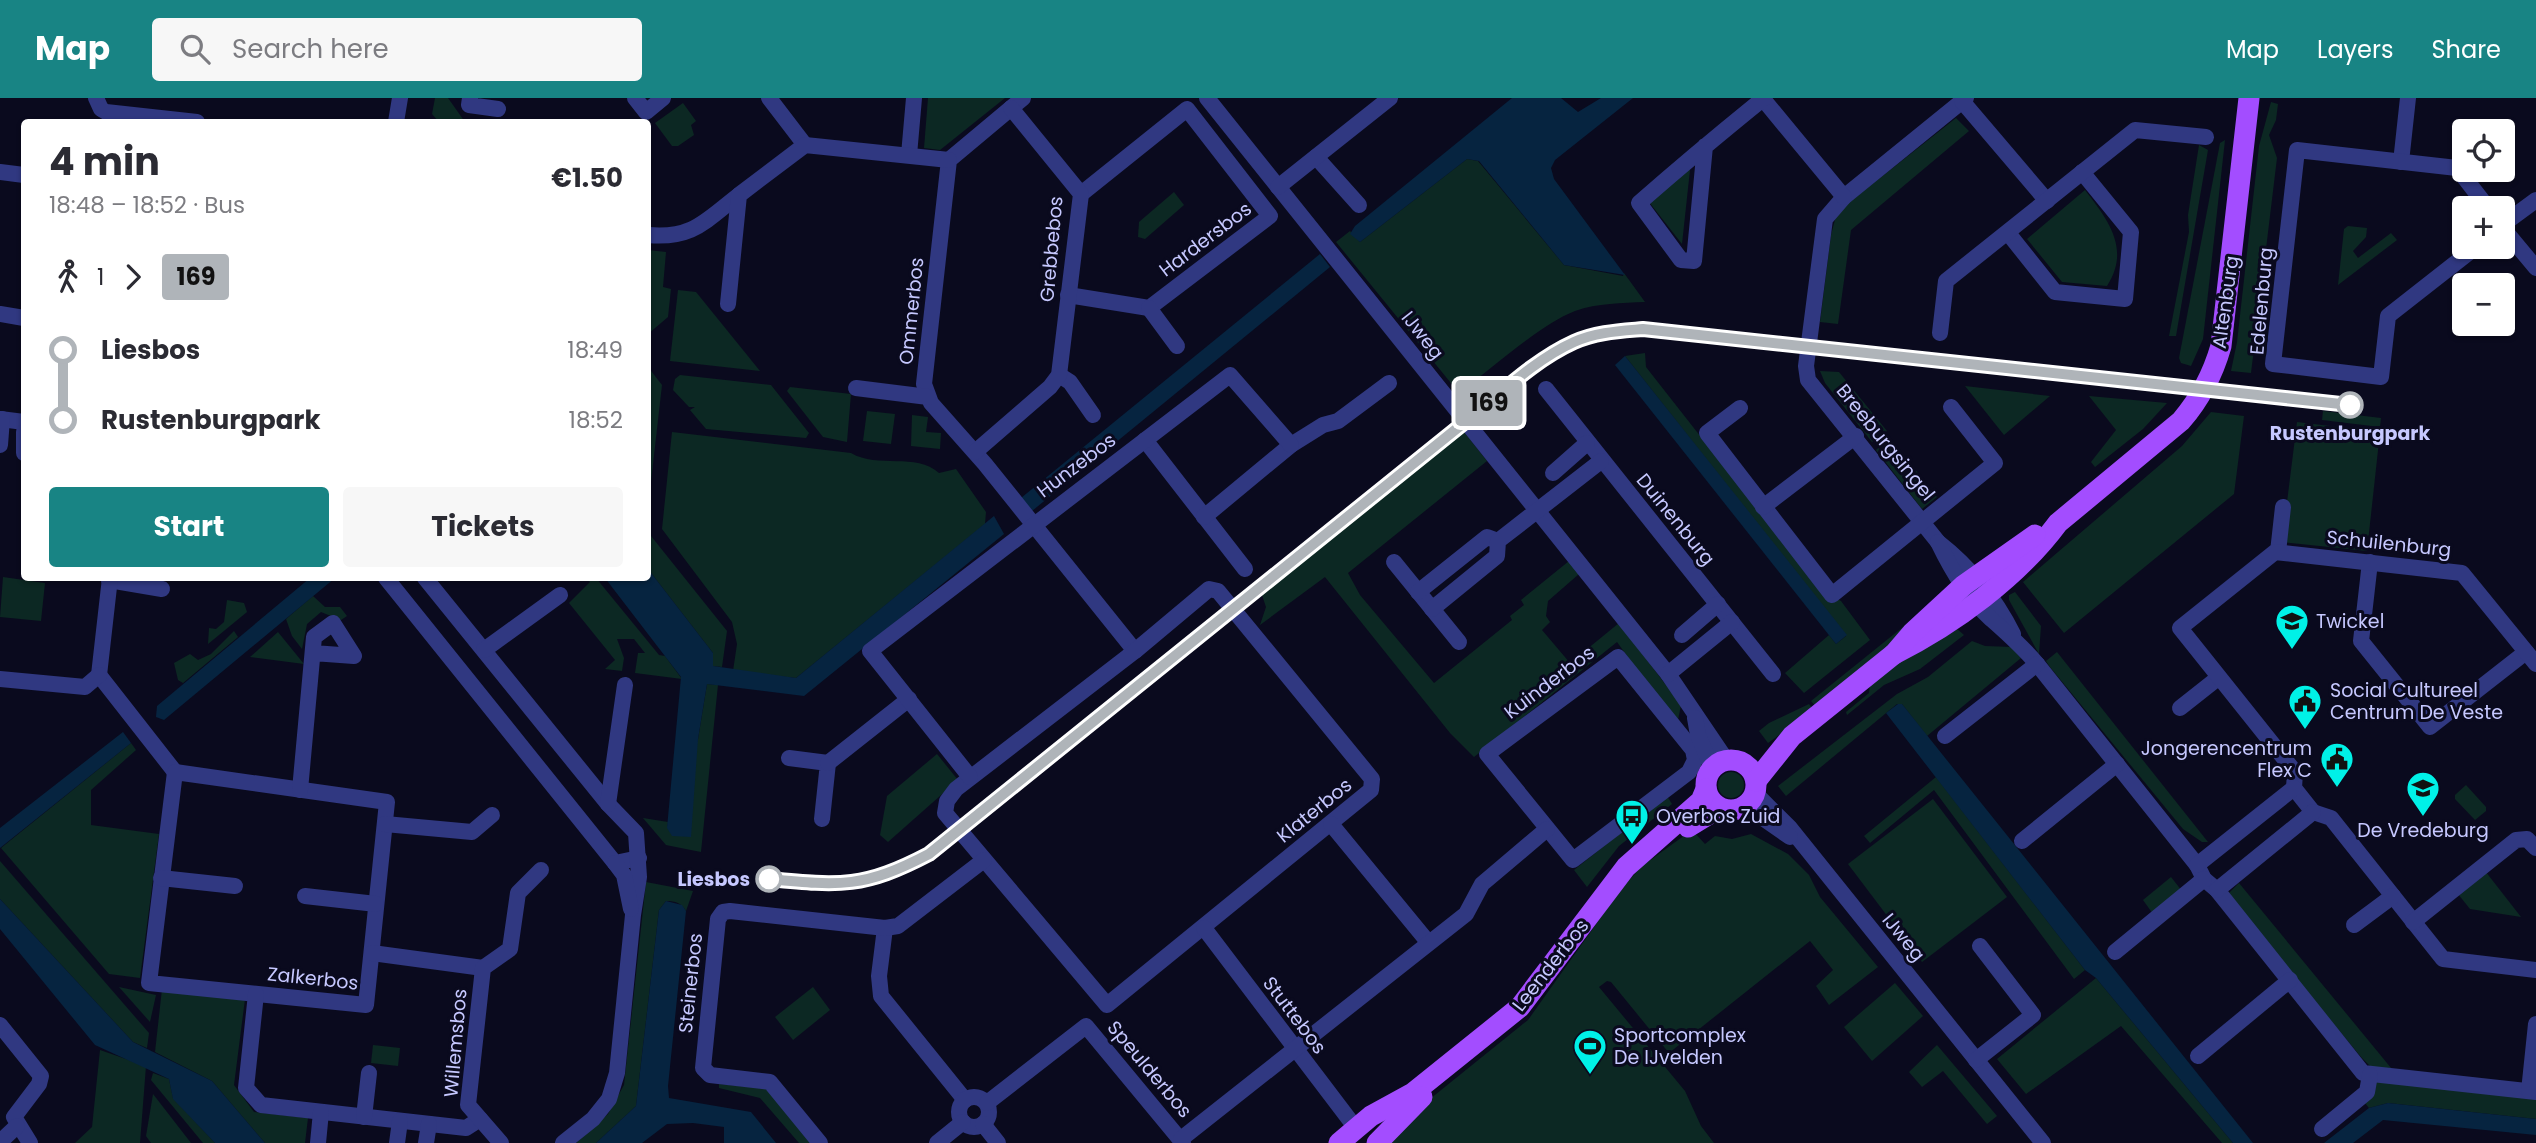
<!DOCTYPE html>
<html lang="en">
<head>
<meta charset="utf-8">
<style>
  :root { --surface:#fff; --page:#f7f7f7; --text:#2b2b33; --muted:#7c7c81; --accent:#188484 }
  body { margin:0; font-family:Poppins,sans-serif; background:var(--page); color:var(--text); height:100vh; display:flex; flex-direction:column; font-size:26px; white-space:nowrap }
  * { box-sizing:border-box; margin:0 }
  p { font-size:23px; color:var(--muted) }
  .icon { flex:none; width:38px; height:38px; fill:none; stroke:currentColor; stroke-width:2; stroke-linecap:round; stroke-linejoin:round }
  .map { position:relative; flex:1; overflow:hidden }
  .sheet { position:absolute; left:21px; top:21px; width:630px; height:462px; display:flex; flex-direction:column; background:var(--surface); border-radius:7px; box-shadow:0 2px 5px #0004 }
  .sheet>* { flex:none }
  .badge { padding:0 14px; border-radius:5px; font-size:24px; line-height:46px }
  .tools { position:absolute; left:2452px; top:21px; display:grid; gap:14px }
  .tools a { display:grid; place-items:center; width:63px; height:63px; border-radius:7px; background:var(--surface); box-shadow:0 2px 5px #0004; font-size:35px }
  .map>.badge { position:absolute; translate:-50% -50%; box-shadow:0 0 0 4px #fff }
  .legs { display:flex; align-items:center; gap:10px; height:77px; padding:0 28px; font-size:23px }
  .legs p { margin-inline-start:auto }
  .summary { display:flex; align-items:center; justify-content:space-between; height:119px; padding:0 28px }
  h1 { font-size:38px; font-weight:700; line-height:52px }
  .primary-button { display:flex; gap:14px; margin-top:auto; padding:14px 28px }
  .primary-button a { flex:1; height:80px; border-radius:7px; background:var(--accent); color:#fff; font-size:28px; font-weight:700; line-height:80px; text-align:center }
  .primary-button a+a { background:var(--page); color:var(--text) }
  ul { padding:0 28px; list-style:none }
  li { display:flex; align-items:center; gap:24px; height:70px; font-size:26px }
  li i { display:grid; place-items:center; width:10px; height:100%; margin:0 9px; background:currentColor }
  li i::after { content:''; width:18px; height:18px; margin:-9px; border:5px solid; border-radius:50%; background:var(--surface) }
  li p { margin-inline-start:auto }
  li:first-child i { background:linear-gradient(#0000 50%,currentColor 0) }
  li:last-child i { background:linear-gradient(currentColor 50%,#0000 0) }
  header { display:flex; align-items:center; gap:42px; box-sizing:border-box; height:98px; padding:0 35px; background:var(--accent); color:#fff }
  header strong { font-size:33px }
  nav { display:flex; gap:38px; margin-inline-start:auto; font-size:24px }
  .search { width:490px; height:63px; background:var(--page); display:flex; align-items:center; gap:18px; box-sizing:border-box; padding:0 24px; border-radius:7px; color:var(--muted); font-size:26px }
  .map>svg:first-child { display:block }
  .green { fill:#0c2823 }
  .water { fill:#062440 }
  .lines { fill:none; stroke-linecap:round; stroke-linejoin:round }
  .minor { stroke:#303881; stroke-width:16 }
  .major { stroke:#a34dff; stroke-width:21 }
  .line-1-casing { stroke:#fff; stroke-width:16 }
  .line-1 { stroke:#afb4b9; stroke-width:10 }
  .stop-1-dot { fill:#fff; stroke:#afb4b9; stroke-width:3.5 }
  .labels { text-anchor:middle; stroke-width:6; stroke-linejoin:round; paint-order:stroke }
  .street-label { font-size:19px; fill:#c6c8ff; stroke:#0a0a1e }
  .stop-label { font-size:19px; font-weight:bold; fill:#c6c8ff; stroke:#0a0a1e }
  .poi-label { font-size:19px; fill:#c6c8ff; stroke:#0a0a1e; text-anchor:start }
</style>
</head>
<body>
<header>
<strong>Map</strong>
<div class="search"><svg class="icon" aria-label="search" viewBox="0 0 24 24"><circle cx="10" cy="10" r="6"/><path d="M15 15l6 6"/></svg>Search here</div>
<nav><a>Map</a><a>Layers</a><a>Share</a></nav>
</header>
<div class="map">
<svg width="2536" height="1045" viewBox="0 0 2536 1045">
  <rect width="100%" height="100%" fill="#0a0a1e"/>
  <g class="green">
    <path d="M435,0H448L465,24H439L432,16Z"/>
    <path d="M928,0H1005L940,52L924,50Z"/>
    <path d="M2271,4L2278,6L2276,22L2269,37L2277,60L2251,275L2231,273L2237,244L2259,48Z"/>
    <path d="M683,5L696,23L691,27L694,37L678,48H672L655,25Z"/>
    <path d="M1956,20L1969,33L1851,132L1838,226L1820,224L1831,137L1837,114Z"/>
    <path d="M2225,42L2203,241L2191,268L2181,265L2179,260L2220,45Z"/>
    <path d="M2199,47L2208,52L2176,238H2169L2189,134L2188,117Z"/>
    <path d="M1467,61L1478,63L1564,167L1623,178L1624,175L1645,204C1622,205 1598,205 1575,213C1541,226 1491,271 1459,295L1336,144L1350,133L1360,144Z"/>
    <path d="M1687,71L1690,72L1682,146L1649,104Z"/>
    <path d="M2085,92C2108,122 2131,151 2107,188L2062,184L2027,141Z"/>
    <path d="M1174,94L1184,107L1145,141L1138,139L1139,124Z"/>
    <path d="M2348,128L2367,130L2366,139L2353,153L2358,160L2391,135L2397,142L2338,187L2344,131Z"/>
    <path d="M648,152L666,154L663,189L671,191L668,219L648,236Z"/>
    <path d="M678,192L696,194L760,273L670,263Z"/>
    <path d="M1645,255L1646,269L1821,492L1841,503L1870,542L1804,595L1785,575L1829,537L1836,546L1846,538L1625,258Z"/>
    <path d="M648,269L662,287L648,410Z"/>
    <path d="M1820,273L1839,274L1887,333L1872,344L1825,285Z"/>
    <path d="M680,277L771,287L809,335L806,340L706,331L690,312L695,309H689L673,292L675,281Z"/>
    <path d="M1965,288L2050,298L2004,337Z"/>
    <path d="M790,289L851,296L847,344L823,339L787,293Z"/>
    <path d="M2089,298L2167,305L2143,331L2095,369L2091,364L2116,332Z"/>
    <path d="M867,313L895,316L891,346L863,343Z"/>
    <path d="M2323,313L2381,320L2380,329L2322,322Z"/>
    <path d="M2211,314L2244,318L2234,396L2064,535L2023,484L2182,348Z"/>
    <path d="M912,317L928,319L926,334L941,335L940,351L911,348Z"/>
    <path d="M2297,324L2380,334L2367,453L2282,444Z"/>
    <path d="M672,334L851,355C878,371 916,354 939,375L956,371L986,414L985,426L796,580L733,573L737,546L732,524L662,431Z"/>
    <path d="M1464,334L1487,363L1348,475L1360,497L1434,585L1512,522L1510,518L1524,507L1521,502L1569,463L1579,476L1548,503L1546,518L1550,524L1542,532L1570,565L1619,525L1681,607L1677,627L1617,544L1474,659L1450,635L1325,479L1260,527L1266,509L1261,494Z"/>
    <path d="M1890,340L1937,399L1922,411L1876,352Z"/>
    <path d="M648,426L651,438L727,533L722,569L713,568V555L648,471Z"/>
    <path d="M3,479L45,485L41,523L0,519Z"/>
    <path d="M584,480H596L659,557L665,558L682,581L635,575L638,555H645L634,541H617L624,560L622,573L605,571L615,562L569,505L590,484Z"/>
    <path d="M2015,494L2041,528L2039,556L2009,502V497Z"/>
    <path d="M313,498L325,509H340L347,518L341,522L321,514L307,526L302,551L292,538L286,521Z"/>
    <path d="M227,502L244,505L247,514L208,546L209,530L216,531L224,524Z"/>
    <path d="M1934,504L1937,507L1817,610L1811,603Z"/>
    <path d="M1956,530L1964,537L1920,571L1884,587L1847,617L1846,614L1869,595L1870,584C1897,563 1928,550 1956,530Z"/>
    <path d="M234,533L238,539L183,585L178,582L174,565L190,556L198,562L211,556Z"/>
    <path d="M278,534L304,566L250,559Z"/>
    <path d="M1972,543L1985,548L2012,549L2021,560L1927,638L1902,606H1897L1786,698L1778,688L1897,596L1928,579Z"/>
    <path d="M2057,554L2208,744H2202L2183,731L2050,569L2046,563Z"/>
    <path d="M707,586L718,587L701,754L666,747L643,720L668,724L667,730L698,641Z"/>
    <path d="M1809,606L1814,612L1768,645L1759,633L1769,625Z"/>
    <path d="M131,645L136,652L91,692V727L159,736L140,880L109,876L1,750Z"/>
    <path d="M937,656L958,682L888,744L880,737L887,698Z"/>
    <circle cx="1731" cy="687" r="13"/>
    <path d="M1936,679L2085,872L2074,881L1934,692L1870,745L1864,738Z"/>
    <path d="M2466,687L2486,709V713L2475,722L2455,701V697Z"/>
    <path d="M1667,698L1672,706L1619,748L1587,789L1574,772Z"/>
    <path d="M1933,701L2007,799L1922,864L1848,766Z"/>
    <path d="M1692,732L1705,746L1715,738L1732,741L1751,736L1788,756L1809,777L1820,799L1878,869L1829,907L1816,888L1833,872L1810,843L1669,955L1611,884L1607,883L1599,889L1685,993L1701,1028L1714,1045H1387L1425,1005L1528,922L1621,791L1642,768Z"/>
    <path d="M0,763L149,935L147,950L133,944L0,801Z"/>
    <path d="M2482,769L2521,819L2470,811L2454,791Z"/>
    <path d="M2171,779L2182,793L2153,816L2143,802Z"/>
    <path d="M646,784L693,793L686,813C681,805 676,803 666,803L659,812L636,1008L596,1045H576L608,1016L624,987Z"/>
    <path d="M2239,785L2396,976L2375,973L2361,959L2227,797Z"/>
    <path d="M2096,880L2233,1045H2222L2121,928L2026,996L1997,961Z"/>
    <path d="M1895,885L1923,918L1872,963L1844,929Z"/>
    <path d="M119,889L156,897L150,924Z"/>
    <path d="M813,889L830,912L793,942L775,919Z"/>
    <path d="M162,891L245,901L234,987L254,1014L308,1020L305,1045H265L212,983L155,954Z"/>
    <path d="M373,947L400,950L398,968L371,965Z"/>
    <path d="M1937,947L1997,1018L1987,1026L1943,973L1922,989L1909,974Z"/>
    <path d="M100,952L146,968L140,1045H75L92,1029Z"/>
    <path d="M153,975L169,981L173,1000L215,1045H203L151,982Z"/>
    <path d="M2375,983L2536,1001V1021L2388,1005L2369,1010L2365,1005Z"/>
    <path d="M719,986L769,991L816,1045H799L760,1000L719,990Z"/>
    <path d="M153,996L191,1045H151L146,1038Z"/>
  </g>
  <g class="water">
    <path d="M1512,0H1561L1578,14L1601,0H1633L1555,62L1551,70L1554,81L1625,177L1564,167L1479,63L1467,61L1360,144L1350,136L1355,128Z"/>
    <path d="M1320,156L1330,169L1032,413L1021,400Z"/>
    <path d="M1625,258L1847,537L1836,546L1615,267Z"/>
    <path d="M994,418L1004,436L804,598L707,586L698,641L691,739L672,738L667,730L681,579L605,480H648V471L713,555V568L796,580Z"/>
    <path d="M310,480H335L164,622L156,619L157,608Z"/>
    <path d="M1898,606H1902L2253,1045H2233L2096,880L2085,872L1886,615Z"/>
    <path d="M123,634L131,645L0,750V730Z"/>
    <path d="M0,801L133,944L212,983L265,1045H215L173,1001L169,981L95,947L0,831Z"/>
    <path d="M666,803L682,807L686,813L668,988L669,1000L751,1014L776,1045H724V1029L693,1025L667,1026L642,1045H596L636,1008L659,812Z"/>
    <path d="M2388,1005L2536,1021V1037L2383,1022L2353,1045H2324L2369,1010Z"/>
  </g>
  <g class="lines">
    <g class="minor">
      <path d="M96,0L101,11L106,14L197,24"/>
      <path d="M470,0L469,7L498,11"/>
      <path d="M635,0L646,14L663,0"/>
      <path d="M769,0L805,47"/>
      <path d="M1023,0L949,62L924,286L931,305L985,366L1135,553"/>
      <path d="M1207,0L1668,576L1727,663"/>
      <path d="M1966,0L1844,99L1825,121L1806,268L1808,282L1938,444C1970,469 1995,500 2013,536"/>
      <path d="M1763,1L1844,99"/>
      <path d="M1962,3L2047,103"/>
      <path d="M396,24L400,0"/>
      <path d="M1705,48L1694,163L1681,162L1639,105C1680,69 1722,34 1764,0"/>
      <path d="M909,57L914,0"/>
      <path d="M1316,59L1359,107"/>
      <path d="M2401,64L2408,0"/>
      <path d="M0,74L24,77"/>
      <path d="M1278,89L1390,0"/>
      <path d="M2502,127L2536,102"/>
      <path d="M2502,129L2536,170"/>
      <path d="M2008,135L2055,194L2125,201L2131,134L2082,74"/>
      <path d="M648,137C693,141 705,123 739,97"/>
      <path d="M2476,149L2388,218L2381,279L2273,266L2297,52L2457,70L2488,110"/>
      <path d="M1068,197L1149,210L1270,118L1187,11L1081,96"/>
      <path d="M728,206L739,97L805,47L949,62"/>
      <path d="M1149,210L1177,248"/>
      <path d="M0,216L24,220"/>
      <path d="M1940,235L1946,183L2135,32L2206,39"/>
      <path d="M1059,277L1070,284L1093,317"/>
      <path d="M856,290L928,299"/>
      <path d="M1546,291L1773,576"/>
      <path d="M1740,310L1707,335L1832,497L1995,365L1951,309"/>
      <path d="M0,321L24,324"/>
      <path d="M24,334V355"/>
      <path d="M1145,342L1245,471"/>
      <path d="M0,347L2,321"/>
      <path d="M975,354L1050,289L1059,277L1081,96L1011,10"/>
      <path d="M1553,375L1587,345"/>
      <path d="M1763,409L1856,338"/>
      <path d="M1204,419L1291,347L1323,327L1338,323L1389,285"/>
      <path d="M1938,444C1951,471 1968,500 1990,520C2007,535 2022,548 2037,566L2197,767L2204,781L2217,792L2363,975L2536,994"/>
      <path d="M2278,454L2283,409"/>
      <path d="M1394,464L1459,544"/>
      <path d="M2370,464L2361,543L2430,629L2526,554"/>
      <path d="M386,480L615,765L639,760"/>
      <path d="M425,480L608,706L636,735L639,779L633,817L617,975L609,1001L593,1021L563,1045"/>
      <path d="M109,482L162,491"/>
      <path d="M1209,491L1218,493L1372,681L1371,692L1107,907L945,715L947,703L956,691L1135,553Z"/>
      <path d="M1418,494L1487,439L1498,443"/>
      <path d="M1432,511L1497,458L1498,443L1601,363"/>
      <path d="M1682,537L1718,506"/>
      <path d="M484,552L560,497"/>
      <path d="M1618,559L1693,652L1695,662L1689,674L1573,762L1487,656Z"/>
      <path d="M1668,576L1732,524"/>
      <path d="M99,577L175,674"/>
      <path d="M99,577L110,480"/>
      <path d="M0,581L85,589L99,577"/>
      <path d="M2180,610L2218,580"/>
      <path d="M1695,620L1698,637L1712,670"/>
      <path d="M1945,638L2037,566"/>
      <path d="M789,660L828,665L822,721"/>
      <path d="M828,665L909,601"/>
      <path d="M175,674L387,704L366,907L149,885Z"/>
      <path d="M970,679L870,553L1230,277L1291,347"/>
      <path d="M300,692L314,539L333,525L354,558L313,555"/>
      <path d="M1755,695L1790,730L2043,1045"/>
      <path d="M608,706L625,587"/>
      <path d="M1742,710L1754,714L1790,739"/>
      <path d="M2313,714L2294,690L2295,674L2180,530L2275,454L2462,475L2536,566"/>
      <path d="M2313,714L2331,720L2443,861L2536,872"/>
      <path d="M385,726L472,734L492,717"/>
      <path d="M1331,726L1428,844"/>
      <path d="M2022,743L2117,666"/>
      <path d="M615,765L624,777L631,811"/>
      <path d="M2197,767L2294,690"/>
      <path d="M161,780L235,788"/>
      <path d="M2217,792L2313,714"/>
      <path d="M305,798L376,806"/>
      <path d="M2413,824L2516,742L2527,741L2536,750"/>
      <path d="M2354,827L2393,798"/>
      <path d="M885,830L879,878L881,898L965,1002"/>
      <path d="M1204,830L1355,1029"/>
      <path d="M2115,854L2204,781"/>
      <path d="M372,855L483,870"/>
      <path d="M256,896L246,990L261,1007L466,1030L480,1021"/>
      <path d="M0,927L41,978L39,986L14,1019L30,1045"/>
      <path d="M2198,958L2290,882"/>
      <path d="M1976,962L2033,917L1980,848"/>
      <path d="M2529,993L2536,926"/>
      <circle cx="974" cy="1014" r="15"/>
      <path d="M987,1005L1086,928L1183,1045"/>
      <path d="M364,1019L369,975"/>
      <path d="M983,1026L998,1045"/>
      <path d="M2322,1031L2367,994L2370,977"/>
      <path d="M1181,1041L1466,816L1482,786L1547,731"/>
      <path d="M0,1044L17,1028"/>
      <path d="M318,1045L321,1014"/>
      <path d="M397,1045L400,1023"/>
      <path d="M426,1045L429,1026"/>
      <path d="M501,1045L468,1007L483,870L510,851L518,795L541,772"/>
      <path d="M820,1045L770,984L710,977L703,970L718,821L723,814L730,813L885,830L898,828L984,762"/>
      <path d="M937,1045L963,1024"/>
    </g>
    <g class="major">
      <path d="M1894,556C1954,526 2018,479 2058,425L2181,323C2200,301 2213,276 2221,248L2249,0"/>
      <circle cx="1731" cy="687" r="25"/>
      <path d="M1756,683L1792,638L1894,556L1912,535L1964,487L2035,437"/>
      <path d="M1688,729L1719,710"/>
      <path d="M1339,1045L1371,1018L1413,995L1520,909L1626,769L1701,703L1706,691"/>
      <path d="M1377,1045L1422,999"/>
    </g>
  </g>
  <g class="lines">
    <defs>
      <path id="line-1" d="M769,781C841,788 864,790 929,756L1465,324C1499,297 1534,262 1574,244C1596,234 1620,233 1643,231L2350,307"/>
    </defs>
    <use href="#line-1" class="line-1-casing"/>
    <use href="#line-1" class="line-1"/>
  </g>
  <defs>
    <symbol id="school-pin" viewBox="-11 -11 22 30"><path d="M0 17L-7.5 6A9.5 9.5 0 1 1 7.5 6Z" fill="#00f1e7" stroke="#0a0a1e"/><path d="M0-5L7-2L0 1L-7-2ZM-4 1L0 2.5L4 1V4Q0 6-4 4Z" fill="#111"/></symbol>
    <symbol id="civic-pin" viewBox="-11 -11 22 30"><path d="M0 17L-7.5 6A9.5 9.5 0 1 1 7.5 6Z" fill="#00f1e7" stroke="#0a0a1e"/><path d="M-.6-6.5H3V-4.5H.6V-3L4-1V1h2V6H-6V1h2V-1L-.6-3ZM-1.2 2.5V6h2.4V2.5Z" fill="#111"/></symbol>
    <symbol id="bus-pin" viewBox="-11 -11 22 30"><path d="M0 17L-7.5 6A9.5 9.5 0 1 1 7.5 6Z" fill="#00f1e7" stroke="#0a0a1e"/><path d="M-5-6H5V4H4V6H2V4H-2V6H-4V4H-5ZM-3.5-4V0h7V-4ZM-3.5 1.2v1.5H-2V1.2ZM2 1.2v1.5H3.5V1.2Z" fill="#111"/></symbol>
    <symbol id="stadium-pin" viewBox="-11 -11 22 30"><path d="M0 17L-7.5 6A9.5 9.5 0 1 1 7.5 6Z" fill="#00f1e7" stroke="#0a0a1e"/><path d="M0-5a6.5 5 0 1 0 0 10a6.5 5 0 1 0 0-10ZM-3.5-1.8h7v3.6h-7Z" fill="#111"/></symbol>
  </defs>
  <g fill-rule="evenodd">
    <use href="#school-pin" x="2273" y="504" width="38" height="52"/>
    <use href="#civic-pin" x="2286" y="584" width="38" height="52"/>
    <use href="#civic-pin" x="2318" y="642" width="38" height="52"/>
    <use href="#school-pin" x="2404" y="671" width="38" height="52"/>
    <use href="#bus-pin" x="1613" y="699" width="38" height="52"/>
    <use href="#stadium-pin" x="1571" y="929" width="38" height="52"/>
  </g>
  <g class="stop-1-dot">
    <circle cx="2350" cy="307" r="12"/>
    <circle cx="769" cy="781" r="12"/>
  </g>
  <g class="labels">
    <g class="street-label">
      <text transform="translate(1205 141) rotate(-37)" y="7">Hardersbos</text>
      <text transform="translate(1051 151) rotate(-85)" y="7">Grebbebos</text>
      <text transform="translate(2261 203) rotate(-85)" y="7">Edelenburg</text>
      <text transform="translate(2225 204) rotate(-82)" y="7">Altenburg</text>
      <text transform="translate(911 213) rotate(-84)" y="7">Ommerbos</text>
      <text transform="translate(1423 237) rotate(52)" y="7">IJweg</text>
      <text transform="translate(1886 344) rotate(51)" y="7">Breeburgsingel</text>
      <text transform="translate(1076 367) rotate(-37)" y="7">Hunzebos</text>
      <text transform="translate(1676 421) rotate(51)" y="7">Duinenburg</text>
      <text transform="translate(2389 445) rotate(6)" y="7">Schuilenburg</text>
      <text transform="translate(1549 584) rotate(-37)" y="7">Kuinderbos</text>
      <text transform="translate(1314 712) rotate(-39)" y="7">Klaterbos</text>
      <text transform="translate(1904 839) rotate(51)" y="7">IJweg</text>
      <text transform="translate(1550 867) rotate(-52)" y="7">Leenderbos</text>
      <text transform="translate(313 880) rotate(6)" y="7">Zalkerbos</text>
      <text transform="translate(690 885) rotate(-84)" y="7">Steinerbos</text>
      <text transform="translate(1295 917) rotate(53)" y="7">Stuttebos</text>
      <text transform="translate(455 945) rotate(-85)" y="7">Willemsbos</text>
      <text transform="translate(1150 971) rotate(50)" y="7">Speulderbos</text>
    </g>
    <g class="stop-label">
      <text x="2350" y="342">Rustenburgpark</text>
      <text x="750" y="788" text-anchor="end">Liesbos</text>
    </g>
    <g class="poi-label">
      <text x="2316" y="530">Twickel</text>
      <text x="2330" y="599">Social Cultureel<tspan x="2330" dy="22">Centrum De Veste</tspan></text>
      <text x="2312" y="657" text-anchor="end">Jongerencentrum<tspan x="2312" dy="22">Flex C</tspan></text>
      <text x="1656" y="725">Overbos Zuid</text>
      <text x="2423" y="739" text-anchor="middle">De Vredeburg</text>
      <text x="1614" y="944">Sportcomplex<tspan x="1614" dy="22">De IJvelden</tspan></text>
    </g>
  </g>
</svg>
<div class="tools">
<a><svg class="icon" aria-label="locate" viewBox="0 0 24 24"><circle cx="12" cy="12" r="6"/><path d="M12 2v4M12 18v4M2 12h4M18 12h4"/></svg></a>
<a>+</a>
<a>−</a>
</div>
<b class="badge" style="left:1489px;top:305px;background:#afb4b9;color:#111">169</b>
<section class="sheet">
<div class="summary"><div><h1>4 min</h1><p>18:48 – 18:52 · Bus</p></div><b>€1.50</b></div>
<div class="legs"><svg class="icon" aria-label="walk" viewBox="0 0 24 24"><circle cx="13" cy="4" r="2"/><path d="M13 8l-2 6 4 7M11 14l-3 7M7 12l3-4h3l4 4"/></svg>1<svg class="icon" aria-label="forward" viewBox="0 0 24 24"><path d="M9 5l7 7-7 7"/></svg><b class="badge" style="background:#afb4b9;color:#111">169</b></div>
<ul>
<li><i style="color:#afb4b9"></i><b>Liesbos</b><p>18:49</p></li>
<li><i style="color:#afb4b9"></i><b>Rustenburgpark</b><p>18:52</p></li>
</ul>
<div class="primary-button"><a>Start</a><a>Tickets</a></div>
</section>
</div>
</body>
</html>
